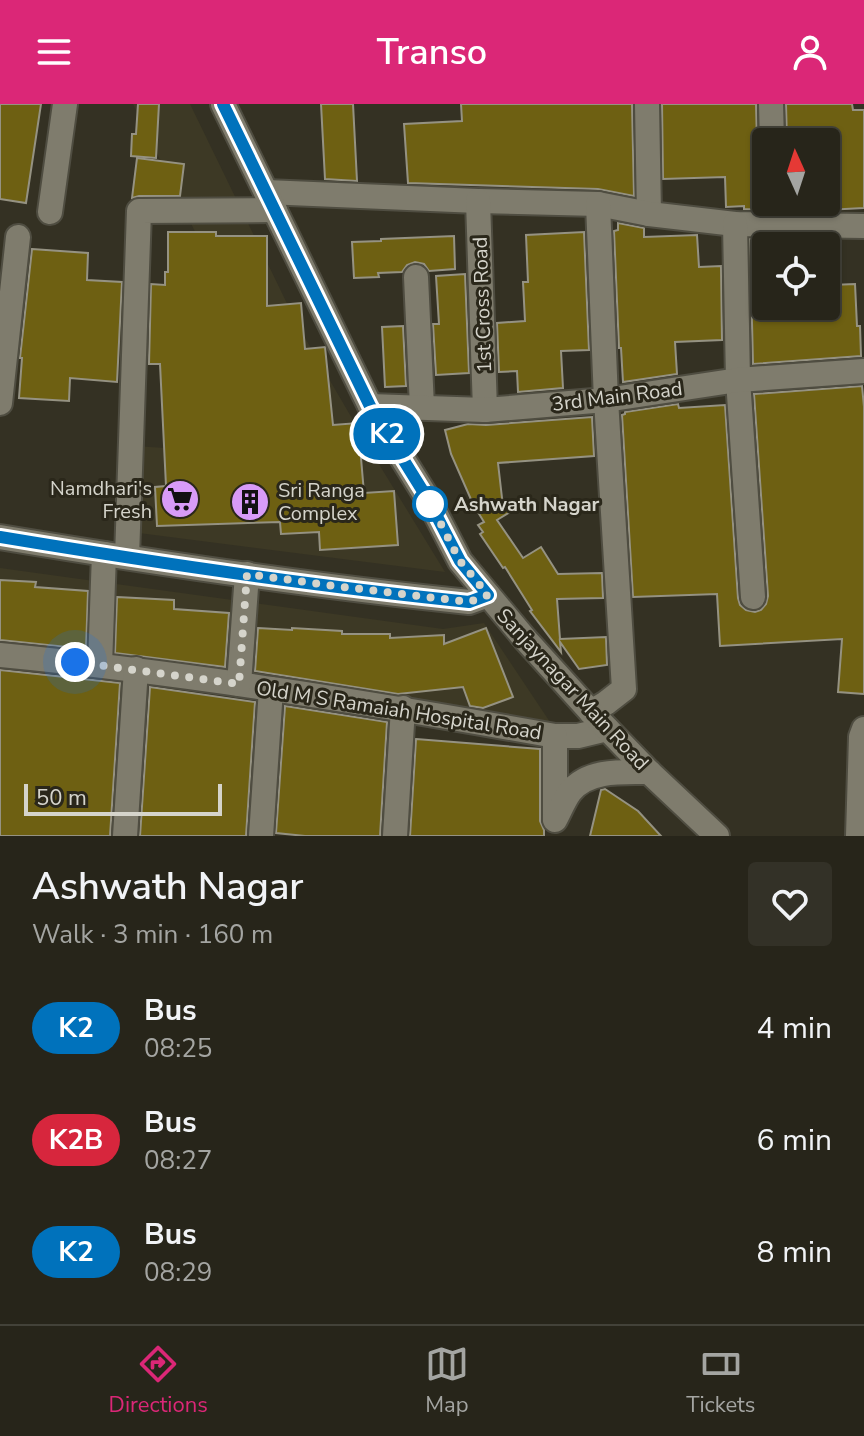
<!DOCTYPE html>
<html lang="en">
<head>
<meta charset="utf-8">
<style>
  :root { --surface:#27251a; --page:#333127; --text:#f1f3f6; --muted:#a4a5a2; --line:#434239; --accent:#db2777 }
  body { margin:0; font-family:"Nunito Sans",sans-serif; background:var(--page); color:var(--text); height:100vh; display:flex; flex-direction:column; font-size:30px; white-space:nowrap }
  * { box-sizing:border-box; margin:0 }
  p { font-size:26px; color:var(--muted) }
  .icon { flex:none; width:44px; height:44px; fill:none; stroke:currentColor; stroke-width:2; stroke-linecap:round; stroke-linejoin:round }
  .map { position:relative; height:732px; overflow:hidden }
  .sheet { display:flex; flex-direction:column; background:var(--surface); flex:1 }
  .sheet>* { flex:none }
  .badge { padding:0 16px; border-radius:26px; font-size:28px; line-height:52px }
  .needle { width:52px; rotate:357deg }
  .tools { position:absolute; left:752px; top:24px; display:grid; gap:16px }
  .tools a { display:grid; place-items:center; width:88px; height:88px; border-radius:8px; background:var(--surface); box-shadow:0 2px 6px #0004,0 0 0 2px var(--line); font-size:40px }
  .scale { position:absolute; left:24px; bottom:20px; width:198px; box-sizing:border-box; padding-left:8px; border:4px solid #d5d4cb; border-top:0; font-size:22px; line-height:28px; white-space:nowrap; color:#d5d4cb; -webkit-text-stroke:6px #2a271a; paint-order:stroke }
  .you { position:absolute; width:40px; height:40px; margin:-20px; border:6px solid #fff; border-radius:50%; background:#1a73e8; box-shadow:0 0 0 12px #1a73e833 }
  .map>.badge { position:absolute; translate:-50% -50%; box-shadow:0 0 0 4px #fff }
  .round { display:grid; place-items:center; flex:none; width:84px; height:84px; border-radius:8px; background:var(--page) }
  .overview { display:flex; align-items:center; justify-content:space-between; height:136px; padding:0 32px }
  h1 { font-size:38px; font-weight:600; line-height:60px }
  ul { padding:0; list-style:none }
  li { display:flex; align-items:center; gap:24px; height:112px; padding:0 32px }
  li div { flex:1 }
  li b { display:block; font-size:30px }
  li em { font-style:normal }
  li .badge { min-width:88px; font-weight:700; text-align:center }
  header { display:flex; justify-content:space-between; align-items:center; height:104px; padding:0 32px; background:var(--accent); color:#fff; font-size:36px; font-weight:600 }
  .menu { display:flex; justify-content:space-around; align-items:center; height:112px; border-top:2px solid var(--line); background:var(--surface); font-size:22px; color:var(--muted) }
  .menu a { display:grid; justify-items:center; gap:4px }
  .menu .current { color:var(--accent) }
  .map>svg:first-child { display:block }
  .built { fill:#3d3925 }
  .building { fill:#6e6012; stroke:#959282; stroke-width:2 }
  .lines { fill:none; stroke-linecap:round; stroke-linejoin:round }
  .minor-casing { stroke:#4f4d41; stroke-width:28 }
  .tertiary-casing { stroke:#4f4d41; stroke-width:28 }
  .minor { stroke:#7f7c6d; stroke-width:24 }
  .tertiary { stroke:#7f7c6d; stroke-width:24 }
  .line-casing { stroke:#fff; stroke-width:18 }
  .line { stroke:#0072bc; stroke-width:12 }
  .walk { stroke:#d5d4cb; stroke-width:8; stroke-dasharray:0 14.4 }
  .stop-dot { fill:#fff; stroke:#0072bc; stroke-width:4 }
  .labels { text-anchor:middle; stroke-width:6; stroke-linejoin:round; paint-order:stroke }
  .street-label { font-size:20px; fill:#d5d4cb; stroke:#2a271a }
  .poi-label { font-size:20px; fill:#d5d4cb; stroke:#2a271a; text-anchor:end }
  .stop-label { font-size:20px; font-weight:bold; fill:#d5d4cb; stroke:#2a271a; text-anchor:start }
</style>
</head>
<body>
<header><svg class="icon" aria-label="menu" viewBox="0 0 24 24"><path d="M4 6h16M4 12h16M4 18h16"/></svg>Transo<svg class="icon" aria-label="person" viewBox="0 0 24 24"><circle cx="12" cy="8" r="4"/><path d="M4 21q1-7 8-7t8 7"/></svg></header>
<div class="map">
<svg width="864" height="732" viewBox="0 0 864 732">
  <rect width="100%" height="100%" fill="#343123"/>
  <g class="built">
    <path d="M133,0H190L298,222L377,357L445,468L131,428L134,342L301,353L252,245Z"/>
    <path d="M0,464L443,525L484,519L550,618L0,550Z"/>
  </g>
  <g class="building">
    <path d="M0,0H41L26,99L0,95Z"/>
    <path d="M138,0H159L156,54L131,52L132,30H136Z"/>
    <path d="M321,0H353L357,77L325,75Z"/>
    <path d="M461,0H632L634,92L598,85L408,79L404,20L462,17Z"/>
    <path d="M662,0H756L757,39L760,46L766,52V98H817V106L744,105V102L726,103L725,73L663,75Z"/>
    <path d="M786,0H852L853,6H864V104L826,106V38H787Z"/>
    <path d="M137,54L184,60L180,92H139L132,94Z"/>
    <path d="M618,119L644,124V133L697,131L699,163L721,162L722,236L675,238L677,270L623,278L621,244H619L614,127L618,126Z"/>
    <path d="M168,128H216V132H267V202L301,199L305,245L325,243L333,321L358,319L364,389L394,387L398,441L320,446L319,428L281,430L280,418L157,422L155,383L166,382L160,260H149L151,180L165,181V168H168Z"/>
    <path d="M584,128L589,246L561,247L563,284L518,288L517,267L499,268L497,219L525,217L523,178H528L526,131Z"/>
    <path d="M454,132L455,165L429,167L424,160L415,158L407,161L402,168L378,169L379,173L354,174L352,138L381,137V135Z"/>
    <path d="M750,135L819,136V142H766V205L832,202L831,181L855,180L857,222H860L861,252L753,260Z"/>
    <path d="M32,145L88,149L87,176L122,178L117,278L70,274L69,297L19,294L22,254H20Z"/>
    <path d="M465,170L469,269L436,271L433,220H439L436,172Z"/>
    <path d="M403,222L406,282L385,283L382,223Z"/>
    <path d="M862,282L864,303V590L838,588L842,535L720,542L717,490L633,493L622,311L625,310V308L678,300L679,304L725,301L738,494L740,501L746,506L755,508L761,506L766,500L768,492L754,290Z"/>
    <path d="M592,313L594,352L498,359L502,394L510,408L497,416L523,454L541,443L558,470L602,469L603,494L557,495L560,535L606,533L607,561L579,565L560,538L561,548L530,507L532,506L505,463L503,464L480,430L483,428L478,421L484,418L473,400L451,350L445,326L468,320L486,321Z"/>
    <path d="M0,476L36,478L35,483L88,487L86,545L0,536Z"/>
    <path d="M117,493L174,496V505L229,509L225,563L115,549Z"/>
    <path d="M258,524L292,526V524L342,527V530H390V534L444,531V540L486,524L513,593L483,604L470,602L463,583L398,590L255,567Z"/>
    <path d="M0,566L120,579L110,732H0Z"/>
    <path d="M150,583L255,598L246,732H140Z"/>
    <path d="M285,602L387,618L380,732H305L276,729Z"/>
    <path d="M416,635L540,645V717L544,726V732H410Z"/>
    <path d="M605,685L638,707L661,732H590L601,686Z"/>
  </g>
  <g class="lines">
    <defs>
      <g id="minor">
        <path d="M647,0L649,110"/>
        <path d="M771,0L772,38"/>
        <path d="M266,88L478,97L598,100L649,110L735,120L864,122"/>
        <path d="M478,97L485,306"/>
        <path d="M50,108L65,0"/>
        <path d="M735,120L738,276L753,493"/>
        <path d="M416,173L422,303"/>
        <path d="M0,299L18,133"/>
        <path d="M370,302L485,306L606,296L738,276L864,267"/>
        <path d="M127,453L139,107L275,106"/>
        <path d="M0,551C186,569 371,599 555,632H578L607,625"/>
        <path d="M100,561L104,450"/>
        <path d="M239,580L247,470"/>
        <path d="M591,608L606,599L624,585L606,296L598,100"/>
        <path d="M555,714V632"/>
        <path d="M555,716C560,707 564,696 570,688C588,665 624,668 649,668"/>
        <path d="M125,732L136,565"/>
        <path d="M261,732L271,585"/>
        <path d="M395,732L403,604"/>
        <path d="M858,732L861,633L864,625"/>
      </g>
      <g id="tertiary">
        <path d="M223,0L370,302L429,397L460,457L525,535L591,608L649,668L717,732"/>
        <path d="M0,433C156,459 312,482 469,498L488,491"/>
      </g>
    </defs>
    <use href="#minor" class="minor-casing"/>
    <use href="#tertiary" class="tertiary-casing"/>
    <use href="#minor" class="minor"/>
    <use href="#tertiary" class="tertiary"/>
  </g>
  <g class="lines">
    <defs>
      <path id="line" d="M0,433C156,459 312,482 469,498L488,491L460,457L429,397L370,302L223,0"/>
    </defs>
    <use href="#line" class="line-casing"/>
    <use href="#line" class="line"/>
    <path class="walk" d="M75,558L239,580L247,470L327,481L469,498L488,491L460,457L429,397L430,400"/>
  </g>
  <defs>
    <symbol id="supermarket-disc" viewBox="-11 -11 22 22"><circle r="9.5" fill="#d89bf8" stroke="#2a271a"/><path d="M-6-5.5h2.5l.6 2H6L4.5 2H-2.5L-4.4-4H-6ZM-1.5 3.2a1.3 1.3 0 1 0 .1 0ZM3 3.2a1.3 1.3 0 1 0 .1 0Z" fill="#111"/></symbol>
    <symbol id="building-disc" viewBox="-11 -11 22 22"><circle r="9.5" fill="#d89bf8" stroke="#2a271a"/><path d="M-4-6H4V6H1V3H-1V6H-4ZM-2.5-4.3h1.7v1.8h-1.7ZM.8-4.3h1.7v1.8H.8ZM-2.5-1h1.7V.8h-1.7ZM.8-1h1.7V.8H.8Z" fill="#111"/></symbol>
  </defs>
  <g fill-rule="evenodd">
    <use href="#supermarket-disc" x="158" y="373" width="44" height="44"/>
    <use href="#building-disc" x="228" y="376" width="44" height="44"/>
  </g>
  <circle class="stop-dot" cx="430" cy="400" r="16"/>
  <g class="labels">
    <g class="street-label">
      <text transform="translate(482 201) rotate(-92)" y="7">1st Cross Road</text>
      <text transform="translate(617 292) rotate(-7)" y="7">3rd Main Road</text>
      <text transform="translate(573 585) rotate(47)" y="7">Sanjaynagar Main Road</text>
      <text transform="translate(399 606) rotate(9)" y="7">Old M S Ramaiah Hospital Road</text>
    </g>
    <g class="poi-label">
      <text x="152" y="391">Namdhari's<tspan x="152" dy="23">Fresh</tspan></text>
      <text x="278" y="393" text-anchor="start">Sri Ranga<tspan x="278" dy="23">Complex</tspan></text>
    </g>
    <g class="stop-label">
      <text x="454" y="407">Ashwath Nagar</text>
    </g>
  </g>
</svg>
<div class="tools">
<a><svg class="needle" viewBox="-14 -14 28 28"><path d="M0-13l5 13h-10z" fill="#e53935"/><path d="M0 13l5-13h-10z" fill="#a4a5a2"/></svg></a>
<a><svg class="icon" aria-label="locate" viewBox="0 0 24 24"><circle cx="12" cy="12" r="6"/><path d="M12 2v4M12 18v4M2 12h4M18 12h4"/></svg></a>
</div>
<div class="scale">50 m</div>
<div class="you" style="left:75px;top:558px"></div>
<b class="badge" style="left:387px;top:330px;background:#0072bc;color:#fff">K2</b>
</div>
<section class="sheet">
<div class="overview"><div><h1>Ashwath Nagar</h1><p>Walk · 3 min · 160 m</p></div><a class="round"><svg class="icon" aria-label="heart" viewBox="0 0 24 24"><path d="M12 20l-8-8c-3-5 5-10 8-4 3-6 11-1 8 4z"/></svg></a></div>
<ul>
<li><span class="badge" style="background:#0072bc;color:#fff">K2</span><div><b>Bus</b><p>08:25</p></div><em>4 min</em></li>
<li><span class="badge" style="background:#d7263d;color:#fff">K2B</span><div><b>Bus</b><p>08:27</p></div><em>6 min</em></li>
<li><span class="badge" style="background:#0072bc;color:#fff">K2</span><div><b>Bus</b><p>08:29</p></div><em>8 min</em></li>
</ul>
</section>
<nav class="menu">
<a class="current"><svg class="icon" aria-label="directions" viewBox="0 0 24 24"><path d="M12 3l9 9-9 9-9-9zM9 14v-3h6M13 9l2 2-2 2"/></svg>Directions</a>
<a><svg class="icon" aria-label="map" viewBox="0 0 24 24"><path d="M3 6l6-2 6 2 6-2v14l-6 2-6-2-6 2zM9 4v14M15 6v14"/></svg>Map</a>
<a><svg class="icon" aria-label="tickets" viewBox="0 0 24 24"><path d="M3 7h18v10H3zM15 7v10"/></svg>Tickets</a>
</nav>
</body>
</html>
